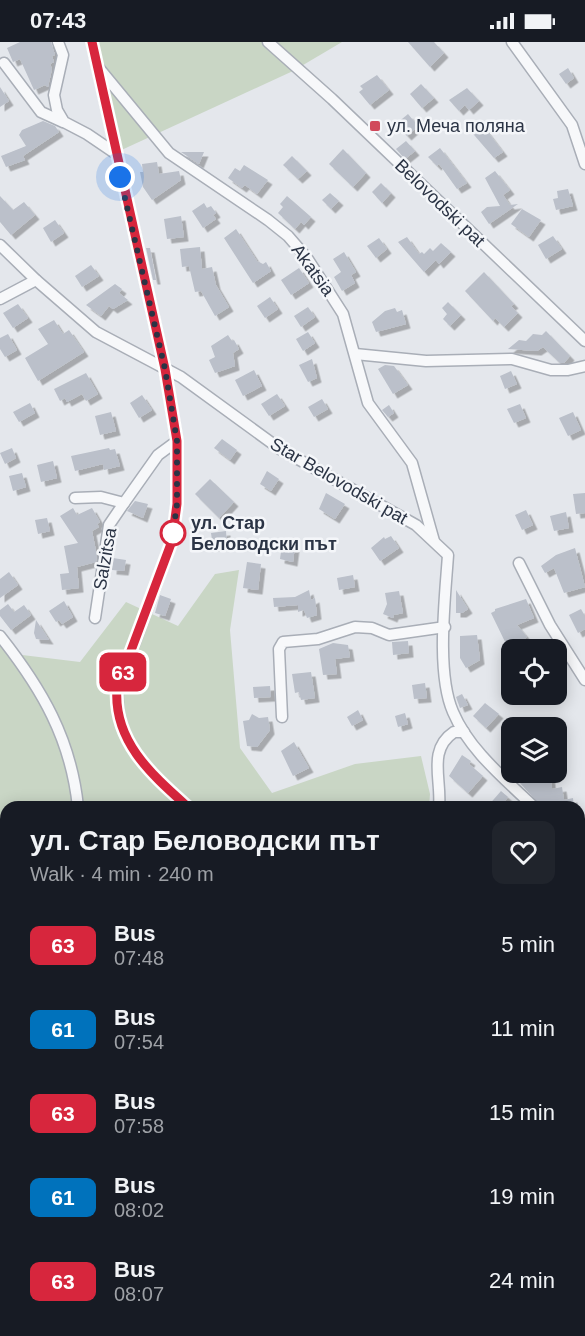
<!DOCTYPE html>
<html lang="en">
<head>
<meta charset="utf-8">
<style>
  :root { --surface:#171b24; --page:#20242c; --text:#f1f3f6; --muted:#9ea1a6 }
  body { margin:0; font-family:Arial,sans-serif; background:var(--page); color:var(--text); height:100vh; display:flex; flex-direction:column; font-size:22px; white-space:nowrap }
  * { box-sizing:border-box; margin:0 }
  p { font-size:20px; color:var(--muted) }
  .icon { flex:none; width:33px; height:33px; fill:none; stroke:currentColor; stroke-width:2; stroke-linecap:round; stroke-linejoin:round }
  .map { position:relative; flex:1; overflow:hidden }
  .panel { position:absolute; left:0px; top:759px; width:585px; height:536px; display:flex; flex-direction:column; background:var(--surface); border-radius:18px 18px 0 0; box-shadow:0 3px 15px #0003 }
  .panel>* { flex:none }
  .badge { padding:0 12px; border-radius:9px; font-size:21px; line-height:39px }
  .buttons { position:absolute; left:501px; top:597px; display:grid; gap:12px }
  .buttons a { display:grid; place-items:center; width:66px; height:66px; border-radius:12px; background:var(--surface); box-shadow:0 3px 15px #0003; font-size:30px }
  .you { position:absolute; width:30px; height:30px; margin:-15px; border:4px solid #fff; border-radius:50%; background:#1a73e8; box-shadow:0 0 0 9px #1a73e833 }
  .map>.badge { position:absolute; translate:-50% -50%; box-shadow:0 0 0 3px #fff }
  .round { display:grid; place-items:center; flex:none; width:63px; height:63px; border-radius:12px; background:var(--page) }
  .summary { display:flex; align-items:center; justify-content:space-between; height:102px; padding:0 30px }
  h1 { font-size:28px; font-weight:600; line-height:45px }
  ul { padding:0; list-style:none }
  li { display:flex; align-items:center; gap:18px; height:84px; padding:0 30px }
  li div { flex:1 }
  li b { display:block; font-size:22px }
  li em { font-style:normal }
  li .badge { min-width:66px; font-weight:700; text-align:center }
  .status { display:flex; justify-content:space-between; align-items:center; height:42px; padding:0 30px; background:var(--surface); direction:ltr }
  .status svg { height:16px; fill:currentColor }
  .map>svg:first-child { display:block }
  .green { fill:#c9d6c5 }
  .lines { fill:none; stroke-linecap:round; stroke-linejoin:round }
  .stream { stroke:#9fb4cc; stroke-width:3 }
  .building { fill:#bbc0ca; filter:url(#shadow) }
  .minor-casing { stroke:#a9aeb7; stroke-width:13 }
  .minor { stroke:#f7f8fa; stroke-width:10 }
  .line-casing { stroke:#fff; stroke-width:14 }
  .line { stroke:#d7263d; stroke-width:9 }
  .walk { stroke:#2b3445; stroke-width:6; stroke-dasharray:0 10.8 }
  .poi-dot { fill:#d1495b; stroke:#f4f6f9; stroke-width:2 }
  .stop-dot { fill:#fff; stroke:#d7263d; stroke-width:3 }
  .labels { text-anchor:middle; stroke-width:5; stroke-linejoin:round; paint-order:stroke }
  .poi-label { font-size:18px; fill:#2b3445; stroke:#f4f6f9; text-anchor:start }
  .street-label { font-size:18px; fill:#2b3445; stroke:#f4f6f9 }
  .stop-label { font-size:18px; font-weight:bold; fill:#2b3445; stroke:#f4f6f9; text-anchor:start }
</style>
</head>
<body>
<div class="status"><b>07:43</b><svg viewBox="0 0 49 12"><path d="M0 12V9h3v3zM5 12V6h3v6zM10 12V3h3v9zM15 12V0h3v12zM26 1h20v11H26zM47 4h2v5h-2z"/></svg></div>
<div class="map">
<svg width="585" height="1294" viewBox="0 0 585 1294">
  <defs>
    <filter id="shadow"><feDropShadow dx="4.5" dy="4.5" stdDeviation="0" flood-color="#0004"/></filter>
  </defs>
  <rect width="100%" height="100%" fill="#e4e7ec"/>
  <g class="green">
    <path d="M92,0H342L293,29L115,111Z"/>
    <path d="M239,528L230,588L240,706L272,751L355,722L421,714L430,752L429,765H6V1288H579V1265L585,1264V1294H0V594L14,612L80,620L126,560L178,584L215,532Z"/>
  </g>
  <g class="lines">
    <path class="stream" d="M0,928H6"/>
  </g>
  <g class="building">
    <path d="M20,0H51L55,13L52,14L54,20L50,22L52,27L48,45L45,43L34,48L20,17L13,20L7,6Z"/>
    <path d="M408,0H434L444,11L430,25Z"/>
    <path d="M568,26L574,36L566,42L559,32Z"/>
    <path d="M377,33L389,48L370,63L359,50L363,47L360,44Z"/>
    <path d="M421,42L434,56L422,66L410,52Z"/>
    <path d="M0,45L9,59L0,65Z"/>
    <path d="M467,46L479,59L469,68L465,63L459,69L449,58Z"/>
    <path d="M408,72L418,84L407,94L396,82Z"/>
    <path d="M43,79L55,84L59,90L23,114L25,118L6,125L1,114L26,104L19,93L22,88Z"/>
    <path d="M480,80L503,110L494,116L469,87Z"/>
    <path d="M406,99L415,109L405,117L396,107Z"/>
    <path d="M440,106L467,141L457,147L439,122L437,124L428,115Z"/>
    <path d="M343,107L366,131L353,145L329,122Z"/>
    <path d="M181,110H204L199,122Z"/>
    <path d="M292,114L307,129L298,137L283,123Z"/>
    <path d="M157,120L159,132L179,129L181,138L152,158L143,145L140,130H143L142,122Z"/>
    <path d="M244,123L268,138L257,152L245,143L242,146L228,136L235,126L240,129Z"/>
    <path d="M495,129L510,148L503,153L510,163L518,162L489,182L481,170L487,165L500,164L485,136Z"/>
    <path d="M381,141L391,151L382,161L372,150Z"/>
    <path d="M568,147L573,164L556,168L553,157L558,156L557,149Z"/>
    <path d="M330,151L339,159L331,167L322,158Z"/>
    <path d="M0,154L13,168L24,160L35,173L11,193L0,180Z"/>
    <path d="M287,154L311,175L304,183L301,180L295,187L278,171L283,165L280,162Z"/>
    <path d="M204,161L207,166L211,164L216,171L213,173L216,177L203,186L192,169Z"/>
    <path d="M522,167L541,178L529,195L511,182Z"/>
    <path d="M181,174L184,195L167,197L164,177Z"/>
    <path d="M55,178L64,191L51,200L43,186Z"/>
    <path d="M236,187L257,219L263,222L266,220L271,229L253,241L224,196Z"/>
    <path d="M553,194L562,207L546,217L538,203Z"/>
    <path d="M407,195L419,212L422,210L424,212L430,206L433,209L441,201L451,210L439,222L436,218L424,230L398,200Z"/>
    <path d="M379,196L387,207L376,216L367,204Z"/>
    <path d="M200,205L202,227L212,225L216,243L229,265L215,274L201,249L195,250L189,224L182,225L180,207Z"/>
    <path d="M146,206H150L156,238H153Z"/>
    <path d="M344,210L356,230L351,233L355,241L342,249L334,235L341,230L333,217Z"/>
    <path d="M91,223L99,234L82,245L75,234Z"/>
    <path d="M299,226L309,241L291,253L281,238Z"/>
    <path d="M484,230L514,262L511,264L518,271L504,285L495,276L493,279L465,249Z"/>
    <path d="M115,242L122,247L119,251L128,258L113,267L109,264L101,274L86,263Z"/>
    <path d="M270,255L278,267L265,276L257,264Z"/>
    <path d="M448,260L461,273L450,284L443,277L447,272L442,266Z"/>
    <path d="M18,262L28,276L13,286L3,271Z"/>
    <path d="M308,265L315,275L301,285L294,274Z"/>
    <path d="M395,266L397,270L402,268L406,282L376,290L372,280L385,269Z"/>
    <path d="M54,278L63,292L69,288L84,310L38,339L25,316L48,302L38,287Z"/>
    <path d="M546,289L570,314L564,321H560L543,305L537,309L508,307L519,298L526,299L533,292L542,293Z"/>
    <path d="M308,290L315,301L303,309L296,297Z"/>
    <path d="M8,292L17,308L5,315L0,307V296Z"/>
    <path d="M228,293L232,299L234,298L239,307L233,311L235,324L215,331L209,318L215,315L211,304Z"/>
    <path d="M312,317L317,336L308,340L299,323Z"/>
    <path d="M385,323L394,324L408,343L393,352L378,327Z"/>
    <path d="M254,328L262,344L243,354L235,338Z"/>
    <path d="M511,329L517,342L505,347L500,334Z"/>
    <path d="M86,331L98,352L86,359L82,352L67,360L65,356L60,359L54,347Z"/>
    <path d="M277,352L285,364L269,374L261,362Z"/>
    <path d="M142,353L152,368L139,376L130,361Z"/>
    <path d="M322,357L328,367L314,375L308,365Z"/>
    <path d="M30,361L35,371L19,380L13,370Z"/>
    <path d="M520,362L526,376L514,381L507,367Z"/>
    <path d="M389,363L394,371L388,375L382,368Z"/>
    <path d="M111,370L116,389L100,393L95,374Z"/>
    <path d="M573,370L581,388L568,394L559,376Z"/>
    <path d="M222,397L237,408L230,418L214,406Z"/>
    <path d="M12,406L16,416L5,422L0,411Z"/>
    <path d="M109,406L110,408L115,407L120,424L104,428L103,422L75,429L71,414Z"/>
    <path d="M53,419L57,436L41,440L37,423Z"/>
    <path d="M267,429L279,437L271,449L260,442Z"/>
    <path d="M22,431L26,445L13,449L9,434Z"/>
    <path d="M210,437L234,460L219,476L195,452Z"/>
    <path d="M326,451L345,462L335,477L319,467Z"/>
    <path d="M585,451V471L576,472L573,452Z"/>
    <path d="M135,459L148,462L143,476L127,469Z"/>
    <path d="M73,466L77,473L92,466L100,480L97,482L99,485L92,489L97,514L96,520L77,525L79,546L62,548L60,532L69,531L64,504L78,501L60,474Z"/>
    <path d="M526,468L533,483L522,488L515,473Z"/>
    <path d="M566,470L569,486L554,489L550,474Z"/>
    <path d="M47,476L50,489L38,492L35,478Z"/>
    <path d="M226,489L227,503L213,505L211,491Z"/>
    <path d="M391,494L399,506L380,519L371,506L384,495L385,497Z"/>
    <path d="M282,502L295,504L293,520L280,517Z"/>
    <path d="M575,506L585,545L564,551L554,526L545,531L541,524L556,513Z"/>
    <path d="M113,516L126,518L124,529L112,528Z"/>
    <path d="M247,520L261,522L258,548L243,546Z"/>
    <path d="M9,530L18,543L0,556V537Z"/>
    <path d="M353,533L355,545L339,548L337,536Z"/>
    <path d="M309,548L311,558L315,556L317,573L307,576L304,568L298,570V563L274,565L273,556L295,555Z"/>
    <path d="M456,548L468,567L462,571H456Z"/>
    <path d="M399,549L403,571L394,573L393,576L383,572L387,562L385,551Z"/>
    <path d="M160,553L171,557L165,574L155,571Z"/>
    <path d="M526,557L534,576L517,583L527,595L523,598L527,608H509L491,571L495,569V567Z"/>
    <path d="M64,559L73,575L62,582L59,578L56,580L49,569Z"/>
    <path d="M8,562L14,570L24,563L31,573L11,588L0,574V568Z"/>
    <path d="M581,567L585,574V587L578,591L569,573Z"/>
    <path d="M36,578L49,598L36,597L34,591Z"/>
    <path d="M477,593L480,618L466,626L460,616V594Z"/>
    <path d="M408,599L409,611L393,613L392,600Z"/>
    <path d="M333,601L348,603L350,615L335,617L337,632L323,633L319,607Z"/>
    <path d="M311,630L315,656L301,658L299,650L295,651L292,632Z"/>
    <path d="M425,641L427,656L414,657L412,643Z"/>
    <path d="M270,644L271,655L254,656L253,645Z"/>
    <path d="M462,652L468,663L460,666L456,655Z"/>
    <path d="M485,661L499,672L486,686L473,674Z"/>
    <path d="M358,668L363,678L352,684L347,675Z"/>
    <path d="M405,671L408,682L398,685L395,674Z"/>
    <path d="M252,672L259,676L268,675L270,688L257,705L247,704L243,679L249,678Z"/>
    <path d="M294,700L309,726L293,734L281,709Z"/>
    <path d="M462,713L471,719L469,722L483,734L468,751L449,734Z"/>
    <path d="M550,732L552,747L562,745L564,758L573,756L574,765H542L520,741L526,735Z"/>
    <path d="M501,749L508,755L505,759L513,765H487Z"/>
  </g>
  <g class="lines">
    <defs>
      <g id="minor">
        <path d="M58,0L63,13L54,53L57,68L64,80L87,92L115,111"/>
        <path d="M92,0L165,327L177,399V462L172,499L118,646C113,699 151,732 188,765"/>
        <path d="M268,0L332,57L585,299"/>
        <path d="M512,0L572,83L585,122"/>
        <path d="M4,21L41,70L63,80"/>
        <path d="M98,25L169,111L268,178L288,194L307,216L343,272L368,361L412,421L434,499"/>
        <path d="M0,203L36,238L96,290L181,335L280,407L416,483L448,513C445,557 436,631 453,670C469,708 505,737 534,765"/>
        <path d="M0,257L36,238"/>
        <path d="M355,312L426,319L512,317L551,328H568L585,324"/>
        <path d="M75,456L101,455L124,461L158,413L177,399"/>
        <path d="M519,521L550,583L585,638"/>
        <path d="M95,576L109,483L124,461"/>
        <path d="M0,594C42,647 71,697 78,765"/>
        <path d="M282,675L279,607L283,600L318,597L355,585L372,586L389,593L445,585"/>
        <path d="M439,765C442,738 427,708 454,690H464"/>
        <path d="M579,849L585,869"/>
        <path d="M579,1203L585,1191"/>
      </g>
    </defs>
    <use href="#minor" class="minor-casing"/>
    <use href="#minor" class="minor"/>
  </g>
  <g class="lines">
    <defs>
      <path id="line" d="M92,0L165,327L177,399V462L172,499L117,646C113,699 151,732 188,765"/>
    </defs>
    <use href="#line" class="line-casing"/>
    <use href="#line" class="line"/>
    <path class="walk" d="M120,135L165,327L177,399V462L172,499L173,491"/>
  </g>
  <rect class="poi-dot" x="369" y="78" width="12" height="12" rx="3"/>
  <circle class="stop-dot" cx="173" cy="491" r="12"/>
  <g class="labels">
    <g class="poi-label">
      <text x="387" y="90">ул. Меча поляна</text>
    </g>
    <g class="street-label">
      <text transform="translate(440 161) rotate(44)" y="6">Belovodski pat</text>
      <text transform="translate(313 228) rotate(54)" y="6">Akatsia</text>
      <text transform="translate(339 439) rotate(30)" y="6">Star Belovodski pat</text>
      <text transform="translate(105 517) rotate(-80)" y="6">Salzitsa</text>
    </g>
    <g class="stop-label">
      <text x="191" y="487">ул. Стар<tspan x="191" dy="21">Беловодски път</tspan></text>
    </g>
  </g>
</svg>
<div class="buttons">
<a><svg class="icon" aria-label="locate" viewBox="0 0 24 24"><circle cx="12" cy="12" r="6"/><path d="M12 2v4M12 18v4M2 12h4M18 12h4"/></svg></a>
<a><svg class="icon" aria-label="layers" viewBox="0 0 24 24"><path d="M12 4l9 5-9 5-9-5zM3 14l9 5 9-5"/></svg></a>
</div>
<div class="you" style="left:120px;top:135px"></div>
<b class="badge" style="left:123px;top:630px;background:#d7263d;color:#fff">63</b>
<section class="panel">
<div class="summary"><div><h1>ул. Стар Беловодски път</h1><p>Walk · 4 min · 240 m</p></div><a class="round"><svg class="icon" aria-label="heart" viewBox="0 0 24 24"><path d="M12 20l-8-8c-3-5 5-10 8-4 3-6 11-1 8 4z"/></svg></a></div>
<ul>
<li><span class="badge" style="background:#d7263d;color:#fff">63</span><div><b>Bus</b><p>07:48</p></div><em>5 min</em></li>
<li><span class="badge" style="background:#0072bc;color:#fff">61</span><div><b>Bus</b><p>07:54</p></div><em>11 min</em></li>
<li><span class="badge" style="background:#d7263d;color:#fff">63</span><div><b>Bus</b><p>07:58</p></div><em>15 min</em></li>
<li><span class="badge" style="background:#0072bc;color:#fff">61</span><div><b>Bus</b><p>08:02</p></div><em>19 min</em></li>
<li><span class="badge" style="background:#d7263d;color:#fff">63</span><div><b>Bus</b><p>08:07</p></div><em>24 min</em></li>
</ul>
</section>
</div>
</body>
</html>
